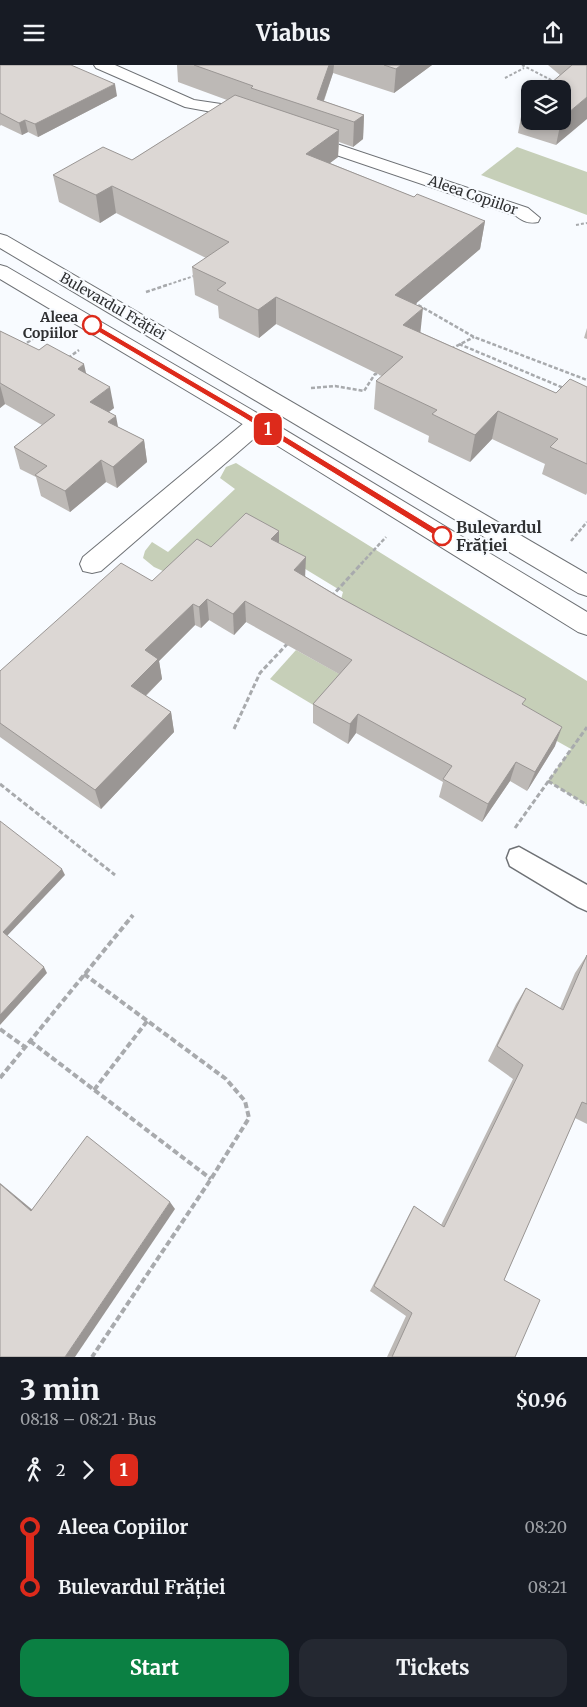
<!DOCTYPE html>
<html lang="en">
<head>
<meta charset="utf-8">
<style>
  :root { --surface:#171b24; --page:#242831; --text:#f1f3f6; --muted:#9ea1a6; --accent:#0b8043 }
  body { margin:0; font-family:Merriweather,serif; background:var(--page); color:var(--text); height:100vh; display:flex; flex-direction:column; font-size:19px; white-space:nowrap }
  * { box-sizing:border-box; margin:0 }
  p { font-size:16px; color:var(--muted) }
  .icon { flex:none; width:28px; height:28px; fill:none; stroke:currentColor; stroke-width:2; stroke-linecap:round; stroke-linejoin:round }
  .map { position:relative; height:1292px; overflow:hidden }
  .panel { display:flex; flex-direction:column; background:var(--surface); flex:1 }
  .panel>* { flex:none }
  .badge { padding:0 10px; border-radius:8px; font-size:18px; line-height:32px }
  .fabs { position:absolute; left:521px; top:15px; display:grid; gap:10px }
  .fabs a { display:grid; place-items:center; width:50px; height:50px; border-radius:10px; background:var(--surface); box-shadow:0 2px 8px #0003; font-size:25px }
  .map>.badge { position:absolute; translate:-50% -50%; box-shadow:0 0 0 2px #fff }
  .legs { display:flex; align-items:center; gap:8px; height:55px; padding:0 20px; font-size:16px }
  .legs p { margin-inline-start:auto }
  .head { display:flex; align-items:center; justify-content:space-between; height:85px; padding:0 20px }
  h1 { font-size:28px; font-weight:800; line-height:38px }
  .button { display:flex; gap:10px; margin-top:auto; padding:10px 20px }
  .button a { flex:1; height:58px; border-radius:15px; background:var(--accent); color:#fff; font-size:20px; font-weight:800; line-height:58px; text-align:center }
  .button a+a { background:var(--page); color:var(--text) }
  ul { padding:0 20px; list-style:none }
  li { display:flex; align-items:center; gap:18px; height:60px; font-size:19px }
  li i { display:grid; place-items:center; width:8px; height:100%; margin:0 6px; background:currentColor }
  li i::after { content:''; width:12px; height:12px; margin:-6px; border:4px solid; border-radius:50%; background:var(--surface) }
  li p { margin-inline-start:auto }
  li:first-child i { background:linear-gradient(#0000 50%,currentColor 0) }
  li:last-child i { background:linear-gradient(currentColor 50%,#0000 0) }
  header { display:flex; justify-content:space-between; align-items:center; height:65px; padding:0 20px; background:var(--surface); font-size:22px; font-weight:800 }
  .map>svg:first-child { display:block }
  .green { fill:#c6cfb8 }
  .lines { fill:none; stroke-linecap:round; stroke-linejoin:round }
  .service-casing { stroke:#6e7175; stroke-width:3 }
  .minor-casing { stroke:#6e7175; stroke-width:2 }
  .secondary-casing { stroke:#6e7175; stroke-width:2 }
  .path-far3 { stroke:#a8aaad; stroke-width:2; stroke-dasharray:3 2; stroke-linecap:butt }
  .path-far2 { stroke:#a8aaad; stroke-width:2.5; stroke-dasharray:4 2; stroke-linecap:butt }
  .path-far1 { stroke:#a8aaad; stroke-width:3; stroke-dasharray:5 2.5; stroke-linecap:butt }
  .path { stroke:#a8aaad; stroke-width:4; stroke-dasharray:6 3; stroke-linecap:butt }
  .service { fill:#fff; fill-rule:evenodd }
  .minor { fill:#fff; fill-rule:evenodd }
  .secondary { fill:#fff; fill-rule:evenodd }
  .wall { fill:#bdb9b6 }
  .shaded-wall { fill:#9a9694 }
  .building { fill:#dcd7d4; stroke:#9a9694 }
  .line-1 { fill:#dd2a1b; stroke:#fff }
  .stop-1-dot { fill:#fff; stroke:#dd2a1b; stroke-width:2.5 }
  .labels { text-anchor:middle; stroke-width:4.5; stroke-linejoin:round; paint-order:stroke }
  .far-street-label { font-size:14px; fill:#2f3032; stroke:#f8fbff }
  .far-stop-label { font-size:14px; font-weight:bold; fill:#2f3032; stroke:#f8fbff; text-anchor:end }
  .stop-label { font-size:16px; font-weight:bold; fill:#2f3032; stroke:#f8fbff; text-anchor:start }
</style>
</head>
<body>
<header><svg class="icon" aria-label="menu" viewBox="0 0 24 24"><path d="M4 6h16M4 12h16M4 18h16"/></svg>Viabus<svg class="icon" aria-label="share" viewBox="0 0 24 24"><path d="M12 15V3M7 8l5-5 5 5M5 13v7h14v-7"/></svg></header>
<div class="map">
<svg width="587" height="1292" viewBox="0 0 587 1292">
  <rect width="100%" height="100%" fill="#f8fbff"/>
  <g class="green">
    <path d="M517,82L587,107V150L481,110Z"/>
    <path d="M236,398L587,616V740L548,716L571,684L336,552L343,527L279,488L181,514L154,502L143,493L145,486L152,477L168,487L235,424L220,413L226,402Z"/>
    <path d="M296,585L343,611L315,641L270,614Z"/>
  </g>
  <g class="lines">
    <defs>
      <path id="service" d="M519,782L587,820V846L578,842L510,801L507,793L510,785Z"/>
      <g id="minor">
        <path d="M94,0H115L194,35L221,39L258,51L260,55L258,59L252,60L212,47L185,42L96,3Z"/>
        <path d="M304,68L528,143L540,153L538,157C528,159 523,156 516,151L298,77L296,73L298,69Z"/>
        <path d="M258,351L266,353L269,358L266,363L101,506L92,508L83,506L80,499L83,492L250,353Z"/>
      </g>
      <g id="secondary">
        <path d="M0,169L7,171L587,509V531L578,528L0,183Z"/>
        <path d="M0,200L7,202L252,345L587,547V570L578,567L236,355L0,214Z"/>
      </g>
    </defs>
    <use href="#service" class="service-casing"/>
    <use href="#minor" class="minor-casing"/>
    <use href="#secondary" class="secondary-casing"/>
    <g class="path-far3">
      <path d="M522,0L555,17"/>
      <path d="M505,13L524,3"/>
      <path d="M576,160L587,158"/>
      <path d="M164,221L197,210"/>
    </g>
    <g class="path-far2">
      <path d="M146,227L167,220"/>
      <path d="M413,237L474,272L587,315"/>
      <path d="M459,279L566,324"/>
      <path d="M22,281L46,265"/>
      <path d="M451,284L474,272"/>
      <path d="M68,293L79,285"/>
      <path d="M311,323L335,321L364,326L375,309H382"/>
      <path d="M571,476L587,457"/>
      <path d="M361,499L386,472"/>
    </g>
    <g class="path-far1">
      <path d="M331,532L362,498"/>
      <path d="M234,664L260,608L289,577"/>
      <path d="M548,716L587,740"/>
      <path d="M0,719L115,810"/>
      <path d="M515,763L587,662"/>
    </g>
    <g class="path">
      <path d="M84,909L226,1014L245,1036L249,1053L211,1114L92,1292"/>
      <path d="M0,964L25,982"/>
      <path d="M30,976L211,1114"/>
      <path d="M0,1013L133,850"/>
      <path d="M94,1025L148,955"/>
    </g>
    <use href="#service" class="service"/>
    <use href="#minor" class="minor"/>
    <use href="#secondary" class="secondary"/>
  </g>
  <g class="wall">
    <path d="M0,0L117,31L38,72L28,67L22,70L1,60L0,61Z"/>
    <path d="M177,0H432L394,28L333,8L324,36L364,50L363,74L353,82L339,77L338,92L330,98L414,132L485,156L480,184L415,239L420,267L556,328L587,322V428L586,430L542,409L545,399L492,374L470,397L428,377L429,371L374,344L376,316L382,311L276,259L259,273L219,253L218,241L195,230L192,202L206,193L116,148L100,158L59,137L53,110L132,95L227,35L178,17Z"/>
    <path d="M548,0H587L556,80L518,68L523,41L530,35V56H562L560,10Z"/>
    <path d="M587,263V274L584,273Z"/>
    <path d="M0,266L86,309L114,343L109,347L118,362L144,375L147,397L117,423L106,417L70,447L41,431L36,412L20,404L14,382L42,360L5,339L0,343Z"/>
    <path d="M279,478L306,512L524,640L555,681L527,726L510,716L482,757L439,732L443,717L356,668L348,679L313,658V639L339,609L246,557L234,570L209,555L201,563L195,560L159,596L162,614L146,631L171,647L174,667L101,744L0,672V606L211,482Z"/>
    <path d="M587,890V1059L575,1053L504,1215L515,1292H387L406,1251L370,1226L409,1150L414,1141L441,1160L513,1014L488,996L516,939L526,923L560,943L575,908Z"/>
  </g>
  <g class="shaded-wall">
    <path d="M329,0H334L333,8L320,46L317,34Z"/>
    <path d="M401,0H432L394,28L396,4Z"/>
    <path d="M115,19L117,31L38,72L35,59Z"/>
    <path d="M587,32V54L556,80L561,56H562V53Z"/>
    <path d="M364,50L363,74L353,82L354,57Z"/>
    <path d="M25,55L28,67L22,70L19,58Z"/>
    <path d="M339,65L338,92L306,116V89Z"/>
    <path d="M112,121L116,148L100,158L96,130Z"/>
    <path d="M485,156L480,184L393,258L395,230Z"/>
    <path d="M276,232V259L259,273L258,245Z"/>
    <path d="M423,243L420,271L403,260Z"/>
    <path d="M84,299L89,321L78,304Z"/>
    <path d="M0,320L5,339L0,343Z"/>
    <path d="M110,322L114,343L94,358L90,337Z"/>
    <path d="M498,346L492,374L470,397L475,370Z"/>
    <path d="M116,351L120,372L108,357Z"/>
    <path d="M144,375L147,397L117,423L113,402Z"/>
    <path d="M101,395L106,417L70,447L65,426Z"/>
    <path d="M279,466V488L271,474Z"/>
    <path d="M306,492L305,514L294,505Z"/>
    <path d="M207,534L209,555L201,563L199,542Z"/>
    <path d="M245,536L246,557L234,570L233,549Z"/>
    <path d="M193,539L195,560L159,596L162,614L135,641L131,621L145,585Z"/>
    <path d="M171,647L174,667L101,744L95,725Z"/>
    <path d="M358,649L356,668L348,679L350,659Z"/>
    <path d="M562,662L555,681L527,726L535,707Z"/>
    <path d="M516,697L510,716L482,757L488,739Z"/>
    <path d="M62,804L65,810L6,872L3,867Z"/>
    <path d="M44,902L47,908L0,960V950Z"/>
    <path d="M0,1118L41,1152L31,1146L0,1119Z"/>
    <path d="M170,1137L175,1144L75,1292H65Z"/>
  </g>
  <g class="building">
    <path d="M0,0H71L115,19L35,59L25,55L19,58L0,48Z"/>
    <path d="M194,0H329L317,34L364,50L354,57L251,23L253,21Z"/>
    <path d="M384,0H401L396,4Z"/>
    <path d="M572,0H587V32L562,53V24H544Z"/>
    <path d="M235,30L339,65L306,89L414,132L417,129L485,156L395,230L423,243L403,260L556,328L570,314L587,322V399L550,382L558,374L498,346L475,370L432,349L437,345L376,316L403,292L276,232L258,245L217,225L226,218L192,202L229,177L112,121L96,130L53,110L103,82L132,95Z"/>
    <path d="M530,35V43L523,41Z"/>
    <path d="M0,266L39,285L47,279L84,299L78,304L110,322L90,337L116,351L108,357L144,375L113,402L101,395L65,426L35,410L47,401L14,382L55,350L0,318Z"/>
    <path d="M246,448L279,466L271,474L306,492L294,505L337,531L526,634L522,639L562,662L535,707L516,697L488,739L443,714L452,701L358,649L350,659L313,639L352,595L245,536L233,549L207,534L199,542L193,539L145,585L158,594L131,621L171,647L95,725L0,658V606L121,498L152,516L197,474L211,482Z"/>
    <path d="M0,756L62,804L3,867L44,902L0,950Z"/>
    <path d="M587,890V1039L582,1037L504,1215L540,1235L515,1292H392L412,1248L374,1221L414,1141L444,1162L523,1000L497,981L526,923L563,945Z"/>
    <path d="M87,1071L170,1137L65,1292H0V1119L31,1146Z"/>
  </g>
  <path class="line-1" d="M90,259H95L247,348L445,469V473H439L241,351L90,262Z"/>
  <g class="stop-1-dot">
    <circle cx="92" cy="260" r="9"/>
    <circle cx="442" cy="471" r="9"/>
  </g>
  <g class="labels">
    <g class="far-street-label">
      <text transform="translate(473 130) rotate(19)" y="5">Aleea Copiilor</text>
      <text transform="translate(113 241) rotate(30)" y="5">Bulevardul Frăției</text>
    </g>
    <g class="far-stop-label">
      <text x="78" y="257">Aleea<tspan x="78" dy="16">Copiilor</tspan></text>
    </g>
    <g class="stop-label">
      <text x="456" y="468">Bulevardul<tspan x="456" dy="18">Frăției</tspan></text>
    </g>
  </g>
</svg>
<div class="fabs">
<a><svg class="icon" aria-label="layers" viewBox="0 0 24 24"><path d="M12 4l9 5-9 5-9-5zM3 14l9 5 9-5"/></svg></a>
</div>
<b class="badge" style="left:268px;top:364px;background:#dd2a1b;color:#fff">1</b>
</div>
<section class="panel">
<div class="head"><div><h1>3 min</h1><p>08:18 – 08:21 · Bus</p></div><b>$0.96</b></div>
<div class="legs"><svg class="icon" aria-label="walk" viewBox="0 0 24 24"><circle cx="13" cy="4" r="2"/><path d="M13 8l-2 6 4 7M11 14l-3 7M7 12l3-4h3l4 4"/></svg>2<svg class="icon" aria-label="forward" viewBox="0 0 24 24"><path d="M9 5l7 7-7 7"/></svg><b class="badge" style="background:#dd2a1b;color:#fff">1</b></div>
<ul>
<li><i style="color:#dd2a1b"></i><b>Aleea Copiilor</b><p>08:20</p></li>
<li><i style="color:#dd2a1b"></i><b>Bulevardul Frăției</b><p>08:21</p></li>
</ul>
<div class="button"><a>Start</a><a>Tickets</a></div>
</section>
</body>
</html>
